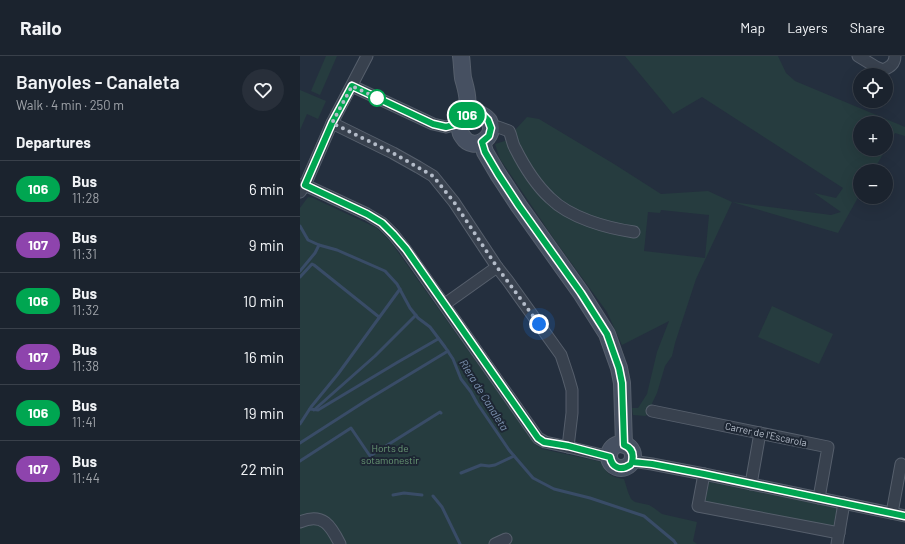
<!DOCTYPE html>
<html lang="en">
<head>
<meta charset="utf-8">
<style>
  :root { --surface:#1b232e; --page:#282f3a; --text:#f1f3f6; --muted:#a0a4aa; --line:#39404a }
  body { margin:0; font-family:Barlow,sans-serif; background:var(--page); color:var(--text); height:100vh; display:flex; flex-direction:column; font-size:15px; white-space:nowrap }
  * { box-sizing:border-box; margin:0 }
  p { font-size:13px; color:var(--muted) }
  .icon { flex:none; width:22px; height:22px; fill:none; stroke:currentColor; stroke-width:2; stroke-linecap:round; stroke-linejoin:round }
  .map { position:relative; flex:1; overflow:hidden }
  .details { display:flex; flex-direction:column; background:var(--surface); width:300px }
  .details>* { flex:none }
  .badge { padding:0 8px; border-radius:13px; font-size:14px; line-height:26px }
  .tools { position:absolute; left:553px; top:12px; display:grid; gap:8px }
  .tools a { display:grid; place-items:center; width:40px; height:40px; border-radius:50%; background:var(--surface); box-shadow:0 4px 16px #0002,0 0 0 1px var(--line); font-size:20px }
  .you { position:absolute; width:20px; height:20px; margin:-10px; border:3px solid #fff; border-radius:50%; background:#1a73e8; box-shadow:0 0 0 6px #1a73e833 }
  .map>.badge { position:absolute; translate:-50% -50%; box-shadow:0 0 0 2px #fff }
  h2 { padding:0 16px; font-size:15px; line-height:36px }
  .round { display:grid; place-items:center; flex:none; width:42px; height:42px; border-radius:21px; background:var(--page) }
  .head { display:flex; align-items:center; justify-content:space-between; height:68px; padding:0 16px }
  h1 { font-size:19px; font-weight:600; line-height:30px }
  ul { padding:0; list-style:none }
  li { display:flex; align-items:center; gap:12px; height:56px; padding:0 16px; border-top:1px solid var(--line) }
  li div { flex:1 }
  li b { display:block; font-size:15px }
  li em { font-style:normal }
  li .badge { min-width:44px; font-weight:700; text-align:center }
  header { display:flex; align-items:center; gap:24px; box-sizing:border-box; height:56px; padding:0 20px; background:var(--surface); border-bottom:1px solid var(--line) }
  header strong { font-size:19px }
  nav { display:flex; gap:22px; margin-inline-start:auto; font-size:14px }
  main { display:flex; flex:1; min-height:0 }
  .map>svg:first-child { display:block }
  .green { fill:#263c3f; fill-rule:evenodd }
  .lines { fill:none; stroke-linecap:round; stroke-linejoin:round }
  .stream { stroke:#394c67; stroke-width:3 }
  .street-casing { stroke:#565f6c; stroke-width:13 }
  .secondary-casing { stroke:#565f6c; stroke-width:18 }
  .street { stroke:#38414e; stroke-width:11 }
  .secondary { stroke:#465061; stroke-width:16 }
  .line-casing { stroke:#fff; stroke-width:9 }
  .line { stroke:#00a651; stroke-width:6 }
  .walk { stroke:#b4bcc9; stroke-width:4; stroke-dasharray:0 7.2 }
  .stop-dot { fill:#fff; stroke:#00a651; stroke-width:2 }
  .labels { text-anchor:middle; stroke-width:4; stroke-linejoin:round; paint-order:stroke }
  .street-label { font-size:10px; fill:#b4bcc9; stroke:#1d2633 }
  .park-label { font-size:10px; fill:#6b9a76; stroke:#1d2633 }
  .water-label { font-size:11px; font-style:italic; fill:#7c92b1; stroke:#1d2633 }
</style>
</head>
<body>
<header>
<strong>Railo</strong>
<nav><a>Map</a><a>Layers</a><a>Share</a></nav>
</header>
<main>
<section class="details">
<div class="head"><div><h1>Banyoles - Canaleta</h1><p>Walk · 4 min · 250 m</p></div><a class="round"><svg class="icon" aria-label="heart" viewBox="0 0 24 24"><path d="M12 20l-8-8c-3-5 5-10 8-4 3-6 11-1 8 4z"/></svg></a></div>
<h2>Departures</h2>
<ul>
<li><span class="badge" style="background:#00a651;color:#fff">106</span><div><b>Bus</b><p>11:28</p></div><em>6 min</em></li>
<li><span class="badge" style="background:#8e44ad;color:#fff">107</span><div><b>Bus</b><p>11:31</p></div><em>9 min</em></li>
<li><span class="badge" style="background:#00a651;color:#fff">106</span><div><b>Bus</b><p>11:32</p></div><em>10 min</em></li>
<li><span class="badge" style="background:#8e44ad;color:#fff">107</span><div><b>Bus</b><p>11:38</p></div><em>16 min</em></li>
<li><span class="badge" style="background:#00a651;color:#fff">106</span><div><b>Bus</b><p>11:41</p></div><em>19 min</em></li>
<li><span class="badge" style="background:#8e44ad;color:#fff">107</span><div><b>Bus</b><p>11:44</p></div><em>22 min</em></li>
</ul>
</section>
<div class="map">
<svg width="605" height="488" viewBox="0 0 605 488">
  <rect width="100%" height="100%" fill="#242f3e"/>
  <g class="green">
    <path d="M26,0H37L20,39L11,35Z"/>
    <path d="M325,0H478L486,17L495,25L605,71V80L595,77L586,93V67H560V93H586L573,115H560V138L538,177L432,146L396,223L375,287L372,300L365,310L357,337L346,360L333,359L332,352H338L347,338L357,296L369,265L322,289L307,256L254,183L200,103L195,88L205,85L227,61L239,63L314,108L361,138L408,135L432,146L531,159L541,156L514,137L536,142L543,132L402,41L373,58ZM361,154L409,159L405,202L344,195L348,156L360,157Z"/>
    <path d="M0,34L26,45L18,63L7,58L0,74Z"/>
    <path d="M8,141L13,142L77,172L90,185L235,388L242,393L302,406C306,418 311,421 324,423L328,436L331,443L335,446L349,449L354,452L362,458L397,466L393,485L397,488H0V152Z"/>
    <path d="M472,250L533,278L519,308L458,281Z"/>
    <path d="M409,426L537,452L533,473L405,447Z"/>
  </g>
  <g class="lines">
    <g class="stream">
      <path d="M0,170L8,184L19,189L37,194L85,215L97,228L110,252L118,262L130,271L145,291L153,303L161,323L171,336L177,347L209,394L233,422L254,433L290,442L344,460L374,485L376,488"/>
      <path d="M0,215L15,197L19,189"/>
      <path d="M0,221L12,208L14,209L79,261"/>
      <path d="M10,353L18,354L98,306L138,283"/>
      <path d="M14,354L75,300L116,259"/>
      <path d="M0,368L11,351L38,318L100,233"/>
      <path d="M0,387L67,344L148,295"/>
      <path d="M0,405L51,372L70,400L140,356L141,357"/>
      <path d="M161,417L181,409L189,410L195,409L214,400"/>
      <path d="M93,439L104,437L122,439"/>
      <path d="M133,440L142,451L160,488"/>
    </g>
    <defs>
      <g id="street">
        <path d="M558,0L576,11L583,14C590,11 595,8 595,0"/>
        <path d="M52,30L133,68L146,71L161,67"/>
        <path d="M32,67L93,97L118,111L133,120L154,146L197,211L208,225L261,299L268,320L272,334V357L268,391"/>
        <path d="M191,72L198,71L209,75C212,81 212,87 215,92C224,110 235,128 250,142C270,162 307,172 334,176"/>
        <path d="M0,129H5L67,158L82,167L93,178L105,193L238,382L245,386L268,391L310,401"/>
        <path d="M0,136L5,129L32,67L67,0"/>
        <path d="M145,248L197,211"/>
        <path d="M352,355L528,391L519,442"/>
        <path d="M332,405L352,408L404,418L605,460"/>
        <path d="M404,418L398,450L539,477"/>
        <path d="M451,428L460,377"/>
        <path d="M592,457L601,408"/>
        <path d="M0,466C23,456 31,470 40,488"/>
        <path d="M195,488L206,483"/>
        <path d="M537,488L544,447"/>
      </g>
      <g id="secondary">
        <path d="M161,0C162,7 162,14 163,22C165,30 169,41 167,49C165,60 155,71 163,81C173,97 198,81 189,65C186,60 181,59 177,56C173,54 170,50 167,48"/>
        <path d="M182,86L185,96L198,118L219,150L281,237L307,278L319,312L322,327L324,389"/>
        <circle cx="321" cy="400" r="12"/>
      </g>
    </defs>
    <use href="#street" class="street-casing"/>
    <use href="#secondary" class="secondary-casing"/>
    <use href="#street" class="street"/>
    <use href="#secondary" class="secondary"/>
  </g>
  <g class="lines">
    <defs>
      <path id="line" d="M330,409C321,415 312,412 310,401L268,390L244,386L238,382L106,193L93,178L82,167L67,158L5,129L32,67L52,30L133,68L146,71L161,67L163,63L170,58L178,57L182,58L188,64L191,72L189,80L182,86L185,96L198,118L219,150L281,237L307,278L319,312L322,327L324,389C332,392 334,398 332,406L352,408L404,418L605,460"/>
    </defs>
    <use href="#line" class="line-casing"/>
    <use href="#line" class="line"/>
    <path class="walk" d="M77,42L79,43L52,30L32,67L93,97L133,120L154,146L197,211L239,268"/>
  </g>
  <circle class="stop-dot" cx="77" cy="42" r="8"/>
  <g class="labels">
    <g class="street-label">
      <text transform="translate(466 378) rotate(12)" y="4">Carrer de l'Escarola</text>
    </g>
    <g class="park-label">
      <text x="90" y="396">Horts de<tspan x="90" dy="12">sotamonestir</tspan></text>
    </g>
    <g class="water-label">
      <text transform="translate(184 339) rotate(58)" y="4">Riera de Canaleta</text>
    </g>
  </g>
</svg>
<div class="tools">
<a><svg class="icon" aria-label="locate" viewBox="0 0 24 24"><circle cx="12" cy="12" r="6"/><path d="M12 2v4M12 18v4M2 12h4M18 12h4"/></svg></a>
<a>+</a>
<a>−</a>
</div>
<div class="you" style="left:239px;top:268px"></div>
<b class="badge" style="left:167px;top:59px;background:#00a651;color:#fff">106</b>
</div>
</main>
</body>
</html>
